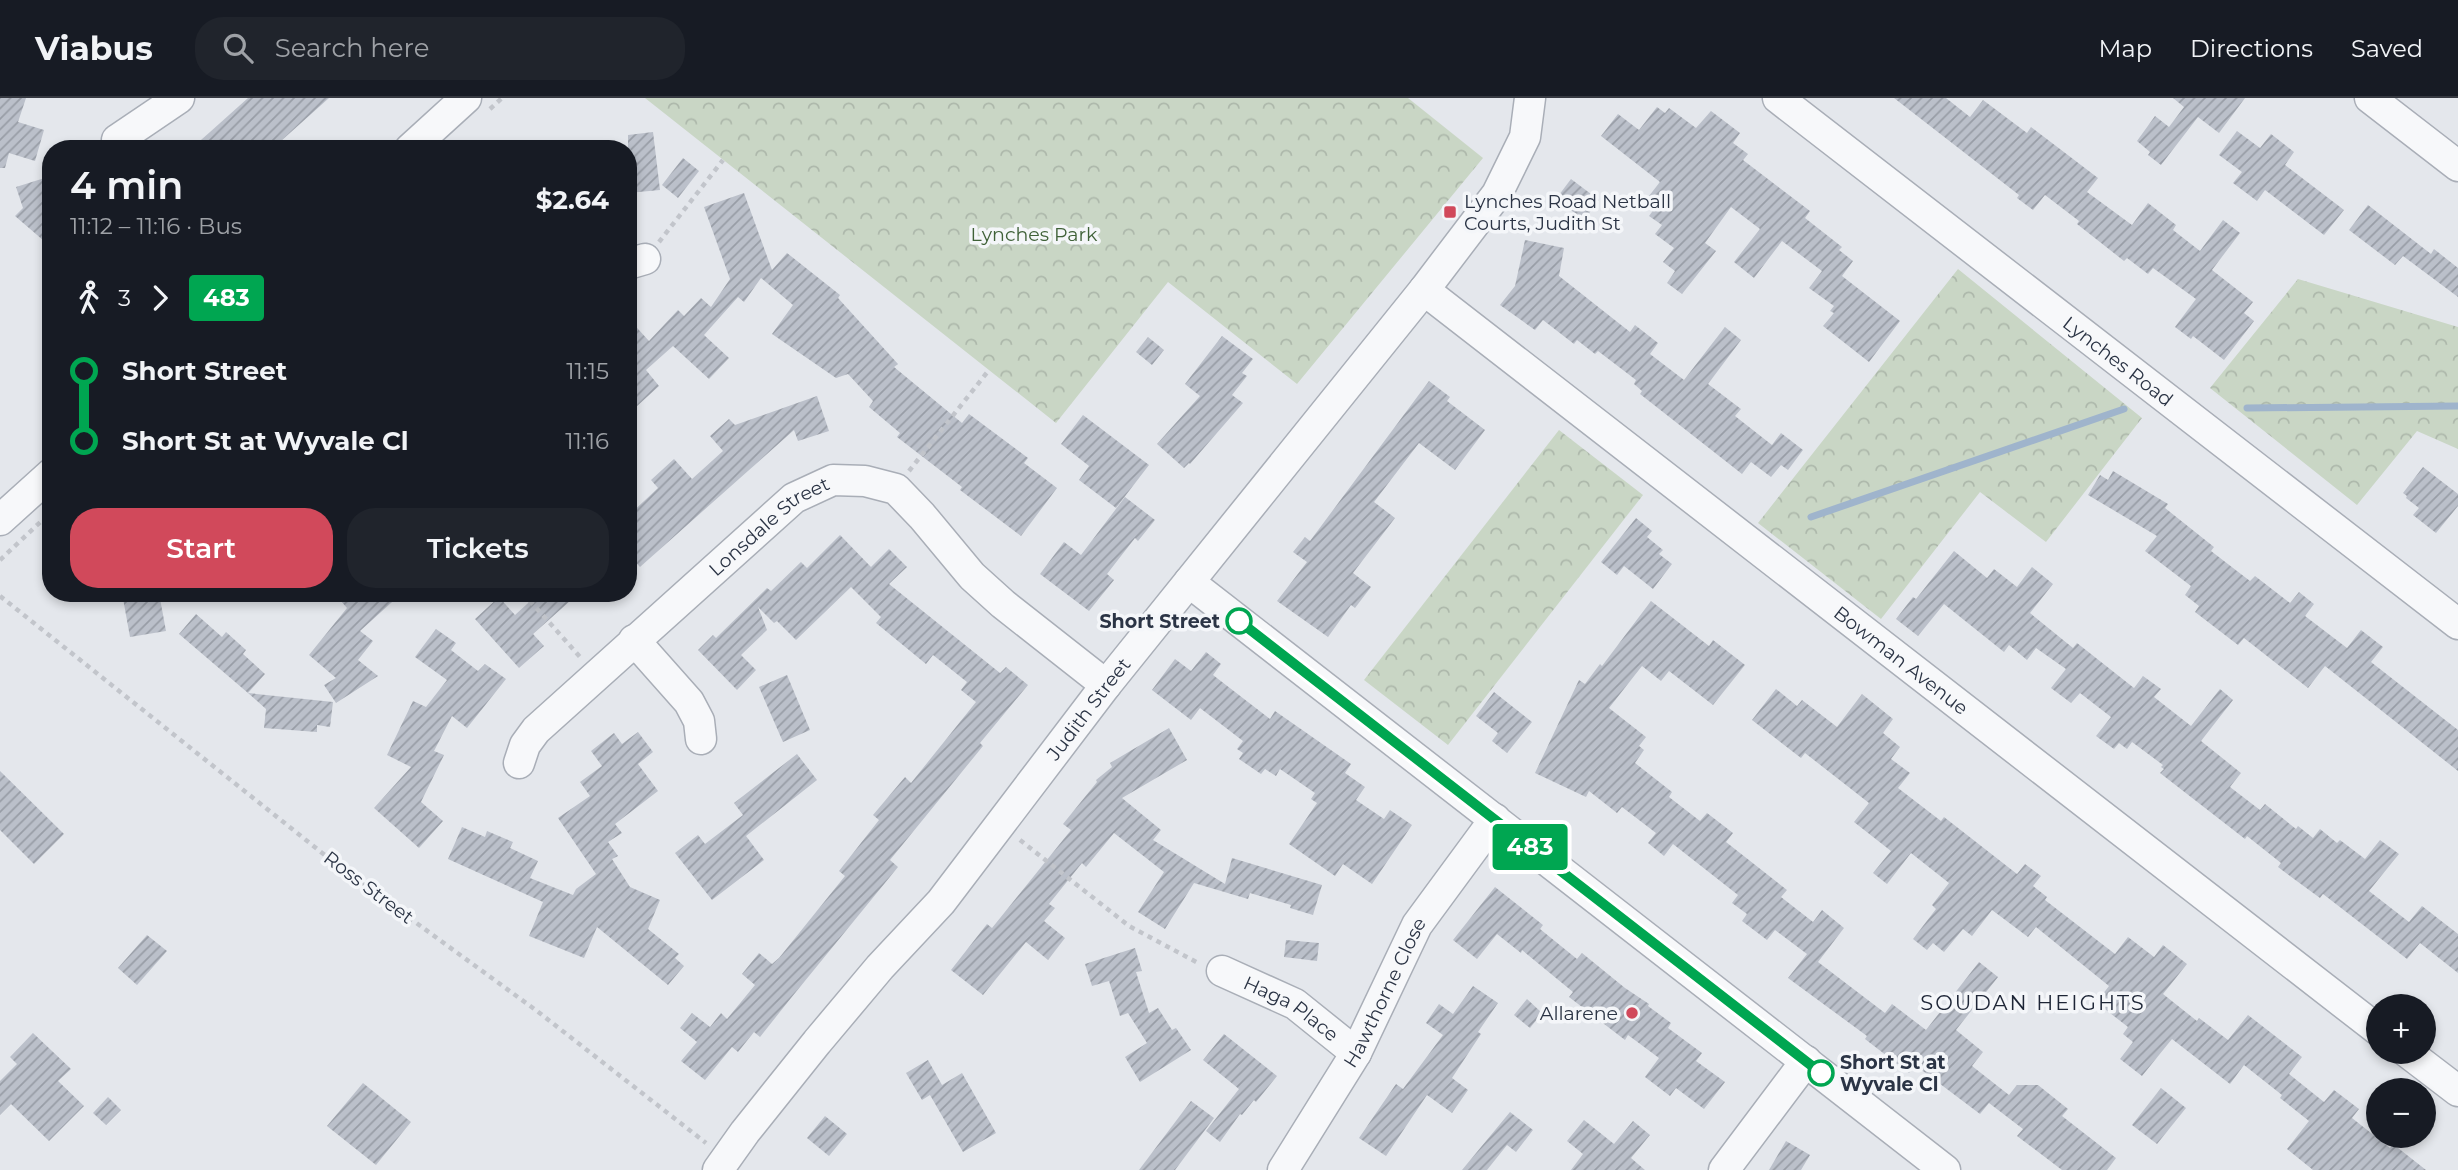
<!DOCTYPE html>
<html lang="en">
<head>
<meta charset="utf-8">
<style>
  :root { --surface:#171b24; --page:#20242c; --text:#f1f3f6; --muted:#9ea1a6; --line:#363941; --accent:#d1495b }
  body { margin:0; font-family:Montserrat,sans-serif; background:var(--page); color:var(--text); height:100vh; display:flex; flex-direction:column; font-size:26px; white-space:nowrap }
  * { box-sizing:border-box; margin:0 }
  p { font-size:23px; color:var(--muted) }
  .icon { flex:none; width:38px; height:38px; fill:none; stroke:currentColor; stroke-width:2; stroke-linecap:round; stroke-linejoin:round }
  .map { position:relative; flex:1; overflow:hidden }
  .panel { position:absolute; left:42px; top:42px; width:595px; height:462px; display:flex; flex-direction:column; background:var(--surface); border-radius:28px; box-shadow:0 4px 10px #0003 }
  .panel>* { flex:none }
  .badge { padding:0 14px; border-radius:5px; font-size:24px; line-height:46px }
  .tools { position:absolute; left:2366px; top:896px; display:grid; gap:14px }
  .tools a { display:grid; place-items:center; width:70px; height:70px; border-radius:50%; background:var(--surface); box-shadow:0 4px 10px #0003; font-size:35px }
  .map>.badge { position:absolute; translate:-50% -50%; box-shadow:0 0 0 4px #fff }
  .legs { display:flex; align-items:center; gap:10px; height:77px; padding:0 28px; font-size:23px }
  .legs p { margin-inline-start:auto }
  .head { display:flex; align-items:center; justify-content:space-between; height:119px; padding:0 28px }
  h1 { font-size:38px; font-weight:600; line-height:52px }
  .primary-button { display:flex; gap:14px; margin-top:auto; padding:14px 28px }
  .primary-button a { flex:1; height:80px; border-radius:28px; background:var(--accent); color:#fff; font-size:28px; font-weight:600; line-height:80px; text-align:center }
  .primary-button a+a { background:var(--page); color:var(--text) }
  ul { padding:0 28px; list-style:none }
  li { display:flex; align-items:center; gap:24px; height:70px; font-size:26px }
  li i { display:grid; place-items:center; width:10px; height:100%; margin:0 9px; background:currentColor }
  li i::after { content:''; width:18px; height:18px; margin:-9px; border:5px solid; border-radius:50%; background:var(--surface) }
  li p { margin-inline-start:auto }
  li:first-child i { background:linear-gradient(#0000 50%,currentColor 0) }
  li:last-child i { background:linear-gradient(currentColor 50%,#0000 0) }
  header { display:flex; align-items:center; gap:42px; box-sizing:border-box; height:98px; padding:0 35px; background:var(--surface); border-bottom:2px solid var(--line) }
  header strong { font-size:33px }
  nav { display:flex; gap:38px; margin-inline-start:auto; font-size:24px }
  .search { width:490px; height:63px; background:var(--page); display:flex; align-items:center; gap:18px; box-sizing:border-box; padding:0 24px; border-radius:28px; color:var(--muted); font-size:26px }
  .map>svg:first-child { display:block }
  .park { fill:url(#park-crowns) }
  .lines { fill:none; stroke-linecap:round; stroke-linejoin:round }
  .stream { stroke:#9fb4cc; stroke-width:7 }
  .building { fill:url(#building-hatch) }
  .minor-casing { stroke:#a9aeb7; stroke-width:33 }
  .path { stroke:#c2c5cb; stroke-width:4.5; stroke-dasharray:5 5; stroke-linecap:butt }
  .minor { stroke:#f7f8fa; stroke-width:30 }
  .line-1-casing { stroke:#fff; stroke-width:16 }
  .line-1 { stroke:#00a651; stroke-width:10 }
  .poi-dot { fill:#d1495b; stroke:#f4f6f9; stroke-width:2.5 }
  .stop-1-dot { fill:#fff; stroke:#00a651; stroke-width:3.5 }
  .labels { text-anchor:middle; stroke-width:7; stroke-linejoin:round; paint-order:stroke }
  .poi-label { font-size:19px; fill:#2b3445; stroke:#f4f6f9; text-anchor:start }
  .park-label { font-size:19px; fill:#3f6138; stroke:#f4f6f9 }
  .street-label { font-size:19px; fill:#2b3445; stroke:#f4f6f9 }
  .stop-label { font-size:19px; font-weight:bold; fill:#2b3445; stroke:#f4f6f9; text-anchor:end }
  .neighbourhood-label { font-size:21px; letter-spacing:2px; fill:#1d2536; stroke:#f4f6f9 }
</style>
</head>
<body>
<header>
<strong>Viabus</strong>
<div class="search"><svg class="icon" aria-label="search" viewBox="0 0 24 24"><circle cx="10" cy="10" r="6"/><path d="M15 15l6 6"/></svg>Search here</div>
<nav><a>Map</a><a>Directions</a><a>Saved</a></nav>
</header>
<div class="map">
<svg width="2458" height="1072" viewBox="0 0 2458 1072">
  <defs>
    <pattern id="park-crowns" width="20" height="18" patternUnits="userSpaceOnUse" patternTransform="scale(1.75)"><rect width="20" height="18" fill="#c9d6c5"/><path d="M2 6a3 3 0 1 1 6 0M12 15a3 3 0 1 1 6 0" fill="none" stroke="#adb8ab"/></pattern>
    <pattern id="building-hatch" width="6" height="6" patternUnits="userSpaceOnUse" patternTransform="scale(1.75)"><rect width="6" height="6" fill="#bbc0ca"/><path d="M-1 1l2-2M0 6l6-6M5 7l2-2" fill="none" stroke="#989da6"/></pattern>
  </defs>
  <rect width="100%" height="100%" fill="#e4e7ec"/>
  <g class="park">
    <path d="M645,0H1408L1483,60L1297,286L1168,184L1056,325Z"/>
    <path d="M1958,171L2142,320L2046,444L1980,394L1881,521L1758,425Z"/>
    <path d="M2298,181L2458,229V351L2417,333L2357,407L2210,290Z"/>
    <path d="M1559,332L1643,397L1448,647L1364,582Z"/>
  </g>
  <g class="lines">
    <g class="stream">
      <path d="M2247,310L2458,308"/>
      <path d="M1811,419L2124,311"/>
    </g>
  </g>
  <g class="building">
    <path d="M0,0H26L18,24L44,32L35,63L9,55L5,70H0Z"/>
    <path d="M248,0H329L272,51H191Z"/>
    <path d="M1894,0H1946L1970,19L1983,2L2027,35L2031,29L2098,80L2087,94L2132,127L2148,105L2176,127L2173,132L2200,153L2223,122L2240,135L2212,172L2253,204L2244,215L2254,223L2224,262L2193,238L2191,241L2175,229L2196,201L2153,170L2148,176L2127,160L2124,163L2077,126L2079,123L2045,97L2033,112L2017,100L2019,97Z"/>
    <path d="M2173,0H2245L2219,35L2198,19L2161,67L2148,57L2150,54L2137,43L2155,18L2169,29L2184,9Z"/>
    <path d="M1657,9L1665,15L1669,10L1696,30L1711,13L1740,35L1733,45L1748,56L1743,62L1810,113L1805,120L1842,149L1839,152L1853,163L1842,178L1900,223L1869,264L1823,228L1834,215L1830,213L1834,208L1809,190L1822,173L1782,143L1754,180L1734,164L1760,131L1731,109L1705,145L1716,153L1682,196L1667,185L1675,173L1663,164L1674,150L1655,136L1662,127L1649,118L1655,110L1645,103L1660,84L1601,38L1618,16L1639,32Z"/>
    <path d="M2237,33L2260,50L2271,36L2294,54L2285,67L2344,112L2324,137L2265,92L2257,103L2233,85L2242,74L2219,57Z"/>
    <path d="M653,34L660,92L628,95V37Z"/>
    <path d="M683,60L699,73L678,100L662,87Z"/>
    <path d="M51,78V149L15,118L23,110L16,89Z"/>
    <path d="M1571,81L1599,102L1584,122L1556,101Z"/>
    <path d="M744,95L772,172L787,155L840,197L838,200L898,266L894,269L962,325L969,316L1028,360L1024,365L1057,390L1021,438L960,392L962,389L897,339L900,335L869,309L873,303L848,276L836,280L772,236L793,207L761,180L744,204L738,199L704,237L729,260L709,281L673,248L646,272L659,288L636,309L628,300V220L649,243L678,212L684,218L701,200L711,209L730,181L704,109Z"/>
    <path d="M2368,107L2431,156L2434,151L2458,170V199L2403,158L2395,167L2349,132Z"/>
    <path d="M1525,142L1564,150L1559,178L1630,234L1635,227L1658,245L1650,256L1684,282L1725,229L1741,242L1708,286L1741,311L1735,318L1772,347L1781,335L1803,352L1788,372L1781,367L1771,379L1751,364L1742,376L1640,296L1642,293L1634,286L1636,282L1598,253L1595,256L1577,242L1574,246L1543,222L1535,232L1500,207L1515,188Z"/>
    <path d="M1222,238L1253,261L1242,275L1247,278L1232,297L1243,305L1190,366L1189,365L1184,370L1157,346L1200,298L1185,286Z"/>
    <path d="M1148,239L1164,252L1152,267L1136,254Z"/>
    <path d="M1429,283L1450,299L1447,303L1485,332L1455,372L1419,345L1374,404L1395,420L1353,475L1371,489L1355,510L1351,507L1328,539L1277,503L1307,464L1293,454L1305,439L1310,443Z"/>
    <path d="M817,298L829,333L798,343L794,332L640,469L628,456V418L658,390L651,382L674,361L692,381L723,353L710,338L729,321L735,327Z"/>
    <path d="M1083,317L1149,367L1116,410L1079,382L1089,368L1061,346Z"/>
    <path d="M2423,369L2458,396V408L2436,435L2413,417L2419,410L2406,400L2407,398L2403,395Z"/>
    <path d="M2113,373L2168,406L2165,410L2214,449L2211,453L2250,483L2255,478L2290,505L2299,494L2314,506L2305,518L2347,550L2361,532L2383,549L2371,564L2458,632V673L2325,568L2308,590L2244,540L2238,547L2195,514L2199,508L2185,497L2191,488L2145,453L2157,438L2088,397L2100,377L2108,382Z"/>
    <path d="M1125,399L1155,422L1138,443L1135,440L1107,476L1114,482L1089,513L1040,476L1064,444L1081,457Z"/>
    <path d="M1636,420L1652,433L1647,439L1663,452L1659,456L1672,466L1653,491L1624,468L1617,477L1601,464Z"/>
    <path d="M840,437L871,469L889,451L907,469L889,486L1000,575L1006,569L1028,587L980,645L983,648L890,762L898,769L791,900L760,939L754,934L738,954L732,949L705,982L681,963L697,944L680,930L692,915L710,929L721,915L727,921L755,887L742,876L759,855L772,866L779,860L845,778L839,773L879,722L873,717L905,679L911,685L976,604L961,592L967,584L933,557L926,566L876,525L881,519L851,489L796,542L777,523L774,525L758,509L767,532L741,557L756,572L737,592L698,552L713,537L716,540L767,490L771,493L801,464L807,470Z"/>
    <path d="M1954,453L1987,480L1994,471L2017,489L2032,469L2053,486L2030,515L2073,550L2077,545L2134,590L2143,578L2161,591L2154,599L2191,628L2220,591L2233,602L2201,643L2241,675L2230,689L2260,712L2265,706L2296,731L2298,728L2313,740L2320,731L2337,745L2340,742L2365,761L2380,742L2399,756L2369,793L2409,824L2422,808L2458,836V875L2420,845L2407,861L2323,796L2320,800L2294,781L2278,769L2281,765L2247,738L2245,741L2160,675L2164,671L2161,669L2163,667L2132,644L2127,651L2119,645L2114,651L2096,638L2111,619L2080,595L2071,605L2051,590L2066,571L2036,550L2027,562L2009,547L2004,554L1944,506L1918,538L1896,521L1913,499L1916,501Z"/>
    <path d="M122,495H159L166,533L130,539Z"/>
    <path d="M334,495H402L360,533L373,543L358,562L378,578L336,605L324,587L336,580L309,557L347,510Z"/>
    <path d="M539,495H579L533,536L544,548L519,570L475,521L499,499L515,517Z"/>
    <path d="M1651,503L1709,548L1713,542L1745,567L1713,607L1669,573L1661,583L1642,568L1609,610L1646,639L1639,648L1644,652L1635,665L1672,694L1669,699L1700,723L1707,715L1733,735L1726,744L1787,792L1781,799L1813,824L1822,812L1844,830L1818,864L1885,915L1892,906L1926,932L1979,864L1998,879L1956,932L1983,954L1972,968L2009,997L2017,987H2038L2068,1011L2062,1018L2116,1060L2107,1072H2062L2017,1038L2023,1031L1989,1005L1980,1016L1915,967L1909,975L1865,941L1867,938L1788,880L1807,856L1775,832L1767,842L1742,823L1747,816L1732,805L1738,797L1673,746L1664,758L1648,745L1656,735L1622,709L1617,715L1589,693L1586,699L1535,675L1579,582L1585,586L1600,566L1602,568Z"/>
    <path d="M196,516L222,539L226,534L246,552L243,556L265,576L248,595L179,536Z"/>
    <path d="M436,531L456,545L451,552L478,573L485,566L506,581L467,630L452,618L434,653L444,657L421,704L443,723L419,750L374,710L411,669L387,657L413,603L426,609L447,582L415,559Z"/>
    <path d="M1206,554L1221,566L1213,577L1270,621L1275,613L1351,666L1345,675L1365,689L1356,702L1384,721L1390,712L1412,727L1372,786L1343,766L1335,778L1289,746L1317,705L1311,701L1315,695L1280,671L1276,678L1265,671L1261,676L1239,661L1243,655L1237,651L1243,643L1200,610L1191,622L1152,592L1175,561L1191,573Z"/>
    <path d="M787,577L810,632L783,644L759,589Z"/>
    <path d="M1776,591L1797,608L1802,602L1837,629L1862,596L1893,621L1883,635L1900,649L1891,661L1910,675L1898,690L1941,723L1944,719L2017,776L2025,766L2041,778L2033,788L2047,799L2045,802L2115,856L2128,839L2154,859L2163,847L2187,866L2163,896L2197,923L2199,920L2228,942L2248,917L2302,959L2289,976L2324,1004L2334,992L2359,1011L2352,1020L2390,1050L2393,1046L2426,1072H2313L2287,1051L2309,1023L2280,1000L2282,997L2244,967L2230,986L2172,941L2142,978L2120,961L2133,944L2123,936L2128,929L2101,908L2104,905L2099,901L2109,888L2036,829L2028,839L1992,812L1972,838L1963,831L1944,854L1933,845L1927,852L1913,841L1936,811L1932,807L1949,785L1911,755L1887,786L1873,775L1891,753L1854,724L1869,705L1805,655L1801,660L1752,622Z"/>
    <path d="M1494,594L1532,624L1507,655L1492,643L1498,635L1476,618Z"/>
    <path d="M248,595L333,604L330,629L317,627V634L264,630L266,611Z"/>
    <path d="M1169,630L1187,662L1122,700L1161,732L1153,742L1225,786L1232,760L1322,787L1313,817L1290,810L1291,807L1250,795L1248,801L1194,785L1165,831L1138,814L1164,774L1114,735L1086,769L1082,765L1049,806L1055,810L1044,823L1065,840L1048,862L1026,844L983,897L951,872L987,826L992,830L1071,732L1063,726L1097,684L1096,682L1112,669L1110,665Z"/>
    <path d="M638,634L653,654L638,666L658,693L615,726L622,735L608,744L618,758L612,761L630,789L660,802L648,831L679,856L675,860L684,868L668,887L597,829L584,860L529,838L543,804L448,761L462,729L485,739L487,733L513,744L510,750L538,763L530,780L573,797L576,791L596,776L558,720L590,698L580,684L602,668L591,653L614,635L622,646Z"/>
    <path d="M797,656L817,682L746,738L764,762L712,802L675,755L698,737L705,746L743,717L734,705Z"/>
    <path d="M0,673L64,736L34,766L0,732Z"/>
    <path d="M1495,789L1543,827L1540,831L1577,861L1582,855L1625,890L1649,906L1648,908L1671,925L1668,930L1702,955L1696,963L1725,984L1704,1011L1676,990L1670,998L1645,979L1659,960L1628,937L1625,942L1569,899L1573,894L1522,852L1521,855L1497,836L1477,861L1453,842Z"/>
    <path d="M147,837L167,853L137,887L118,870Z"/>
    <path d="M1286,842L1319,845L1317,863L1284,859Z"/>
    <path d="M1135,850L1142,873L1136,874L1149,915L1158,910L1172,932L1176,930L1191,952L1140,984L1125,959L1147,945L1128,915L1120,918L1109,883L1092,888L1085,866Z"/>
    <path d="M1473,888L1498,905L1478,934L1481,936L1452,980L1468,992L1452,1015L1427,997L1386,1058L1359,1040L1396,986L1403,991L1443,937L1426,925L1439,906L1453,916Z"/>
    <path d="M1527,901L1542,915L1530,930L1514,917Z"/>
    <path d="M33,935L71,971L58,983L84,1008L49,1043L11,1006L0,1017V983L17,966L10,959Z"/>
    <path d="M1224,936L1277,978L1256,1004L1254,1002L1242,1017L1240,1016L1220,1044L1206,1033L1239,991L1203,962Z"/>
    <path d="M928,962L942,987L962,975L996,1035L963,1054L930,997L922,1002L906,975Z"/>
    <path d="M363,985L411,1024L376,1067L327,1028Z"/>
    <path d="M2161,990L2186,1010L2157,1046L2132,1027Z"/>
    <path d="M108,999L121,1012L106,1027L93,1015Z"/>
    <path d="M1191,1003L1214,1020L1175,1072H1139Z"/>
    <path d="M1510,1014L1533,1032L1516,1054L1507,1047L1487,1072H1462Z"/>
    <path d="M825,1018L847,1036L829,1058L807,1040Z"/>
    <path d="M1584,1022L1614,1046L1633,1023L1650,1037L1631,1060L1645,1072H1571L1583,1056L1567,1043Z"/>
    <path d="M1786,1043L1810,1057L1801,1072H1769Z"/>
  </g>
  <g class="lines">
    <defs>
      <g id="minor">
        <path id="s1" d="M1778,0L2458,526"/>
        <path d="M2370,0L2458,68"/>
        <path d="M117,42L179,0"/>
        <path d="M410,51L466,0"/>
        <path d="M628,166L645,161"/>
        <path id="s2" d="M1424,192L2378,932"/>
        <path d="M0,422L51,376"/>
        <path d="M1189,484L1945,1072"/>
        <path d="M634,542L689,604L699,623L701,641"/>
        <path id="s3" d="M519,665L525,647L536,632L794,400L833,382L865,383L896,391L922,418L972,478L1003,506L1106,587"/>
        <path id="s4" d="M1222,873L1295,906L1356,955"/>
        <path d="M2407,954L2458,993"/>
        <path id="s5" d="M718,1072L745,1034L817,944L880,869L941,804L1106,587L1424,192L1497,96L1525,39L1530,0"/>
        <path id="s6" d="M1283,1072L1356,955L1417,827L1495,721"/>
        <path d="M1724,1072L1806,963"/>
      </g>
    </defs>
    <use href="#minor" class="minor-casing"/>
    <g class="path">
      <path d="M490,11L502,0"/>
      <path d="M659,144L723,62"/>
      <path d="M909,373L989,272"/>
      <path d="M0,462L51,414"/>
      <path d="M523,495L581,560"/>
      <path d="M0,498L341,770L537,913L706,1045"/>
      <path d="M1020,742L1129,828L1200,866"/>
    </g>
    <use href="#minor" class="minor"/>
  </g>
  <g class="lines">
    <defs>
      <path id="line-1" d="M1239,523L1821,975"/>
    </defs>
    <use href="#line-1" class="line-1-casing"/>
    <use href="#line-1" class="line-1"/>
  </g>
  <g class="poi-dot">
    <rect x="1443" y="107" width="14" height="14" rx="3.5"/>
    <circle cx="1632" cy="915" r="7"/>
  </g>
  <g class="stop-1-dot">
    <circle cx="1239" cy="523" r="12"/>
    <circle cx="1821" cy="975" r="12"/>
  </g>
  <g class="labels">
    <g class="poi-label">
      <text x="1464" y="110">Lynches Road Netball<tspan x="1464" dy="22">Courts, Judith St</tspan></text>
      <text x="1618" y="922" text-anchor="end">Allarene</text>
    </g>
    <g class="park-label">
      <text x="1034" y="143">Lynches Park</text>
    </g>
    <g class="street-label">
      <text dy="7" stroke="none"><textPath href="#s1" startOffset="430">Lynches Road</textPath></text>
      <text dy="7" stroke="none"><textPath href="#s3" startOffset="348">Lonsdale Street</textPath></text>
      <text dy="7" stroke="none"><textPath href="#s2" startOffset="604">Bowman Avenue</textPath></text>
      <text dy="7" stroke="none"><textPath href="#s5" startOffset="592">Judith Street</textPath></text>
      <text transform="translate(369 789) rotate(37)" y="7">Ross Street</text>
      <text dy="7" stroke="none"><textPath href="#s6" startOffset="205">Hawthorne Close</textPath></text>
      <text dy="7" stroke="none"><textPath href="#s4" startOffset="79">Haga Place</textPath></text>
    </g>
    <g class="stop-label">
      <text x="1220" y="530">Short Street</text>
      <text x="1840" y="971" text-anchor="start">Short St at<tspan x="1840" dy="22">Wyvale Cl</tspan></text>
    </g>
    <g class="neighbourhood-label">
      <text x="2033" y="912">SOUDAN HEIGHTS</text>
    </g>
  </g>
</svg>
<div class="tools">
<a>+</a>
<a>−</a>
</div>
<b class="badge" style="left:1530px;top:749px;background:#00a651;color:#fff">483</b>
<section class="panel">
<div class="head"><div><h1>4 min</h1><p>11:12 – 11:16 · Bus</p></div><b>$2.64</b></div>
<div class="legs"><svg class="icon" aria-label="walk" viewBox="0 0 24 24"><circle cx="13" cy="4" r="2"/><path d="M13 8l-2 6 4 7M11 14l-3 7M7 12l3-4h3l4 4"/></svg>3<svg class="icon" aria-label="forward" viewBox="0 0 24 24"><path d="M9 5l7 7-7 7"/></svg><b class="badge" style="background:#00a651;color:#fff">483</b></div>
<ul>
<li><i style="color:#00a651"></i><b>Short Street</b><p>11:15</p></li>
<li><i style="color:#00a651"></i><b>Short St at Wyvale Cl</b><p>11:16</p></li>
</ul>
<div class="primary-button"><a>Start</a><a>Tickets</a></div>
</section>
</div>
</body>
</html>
